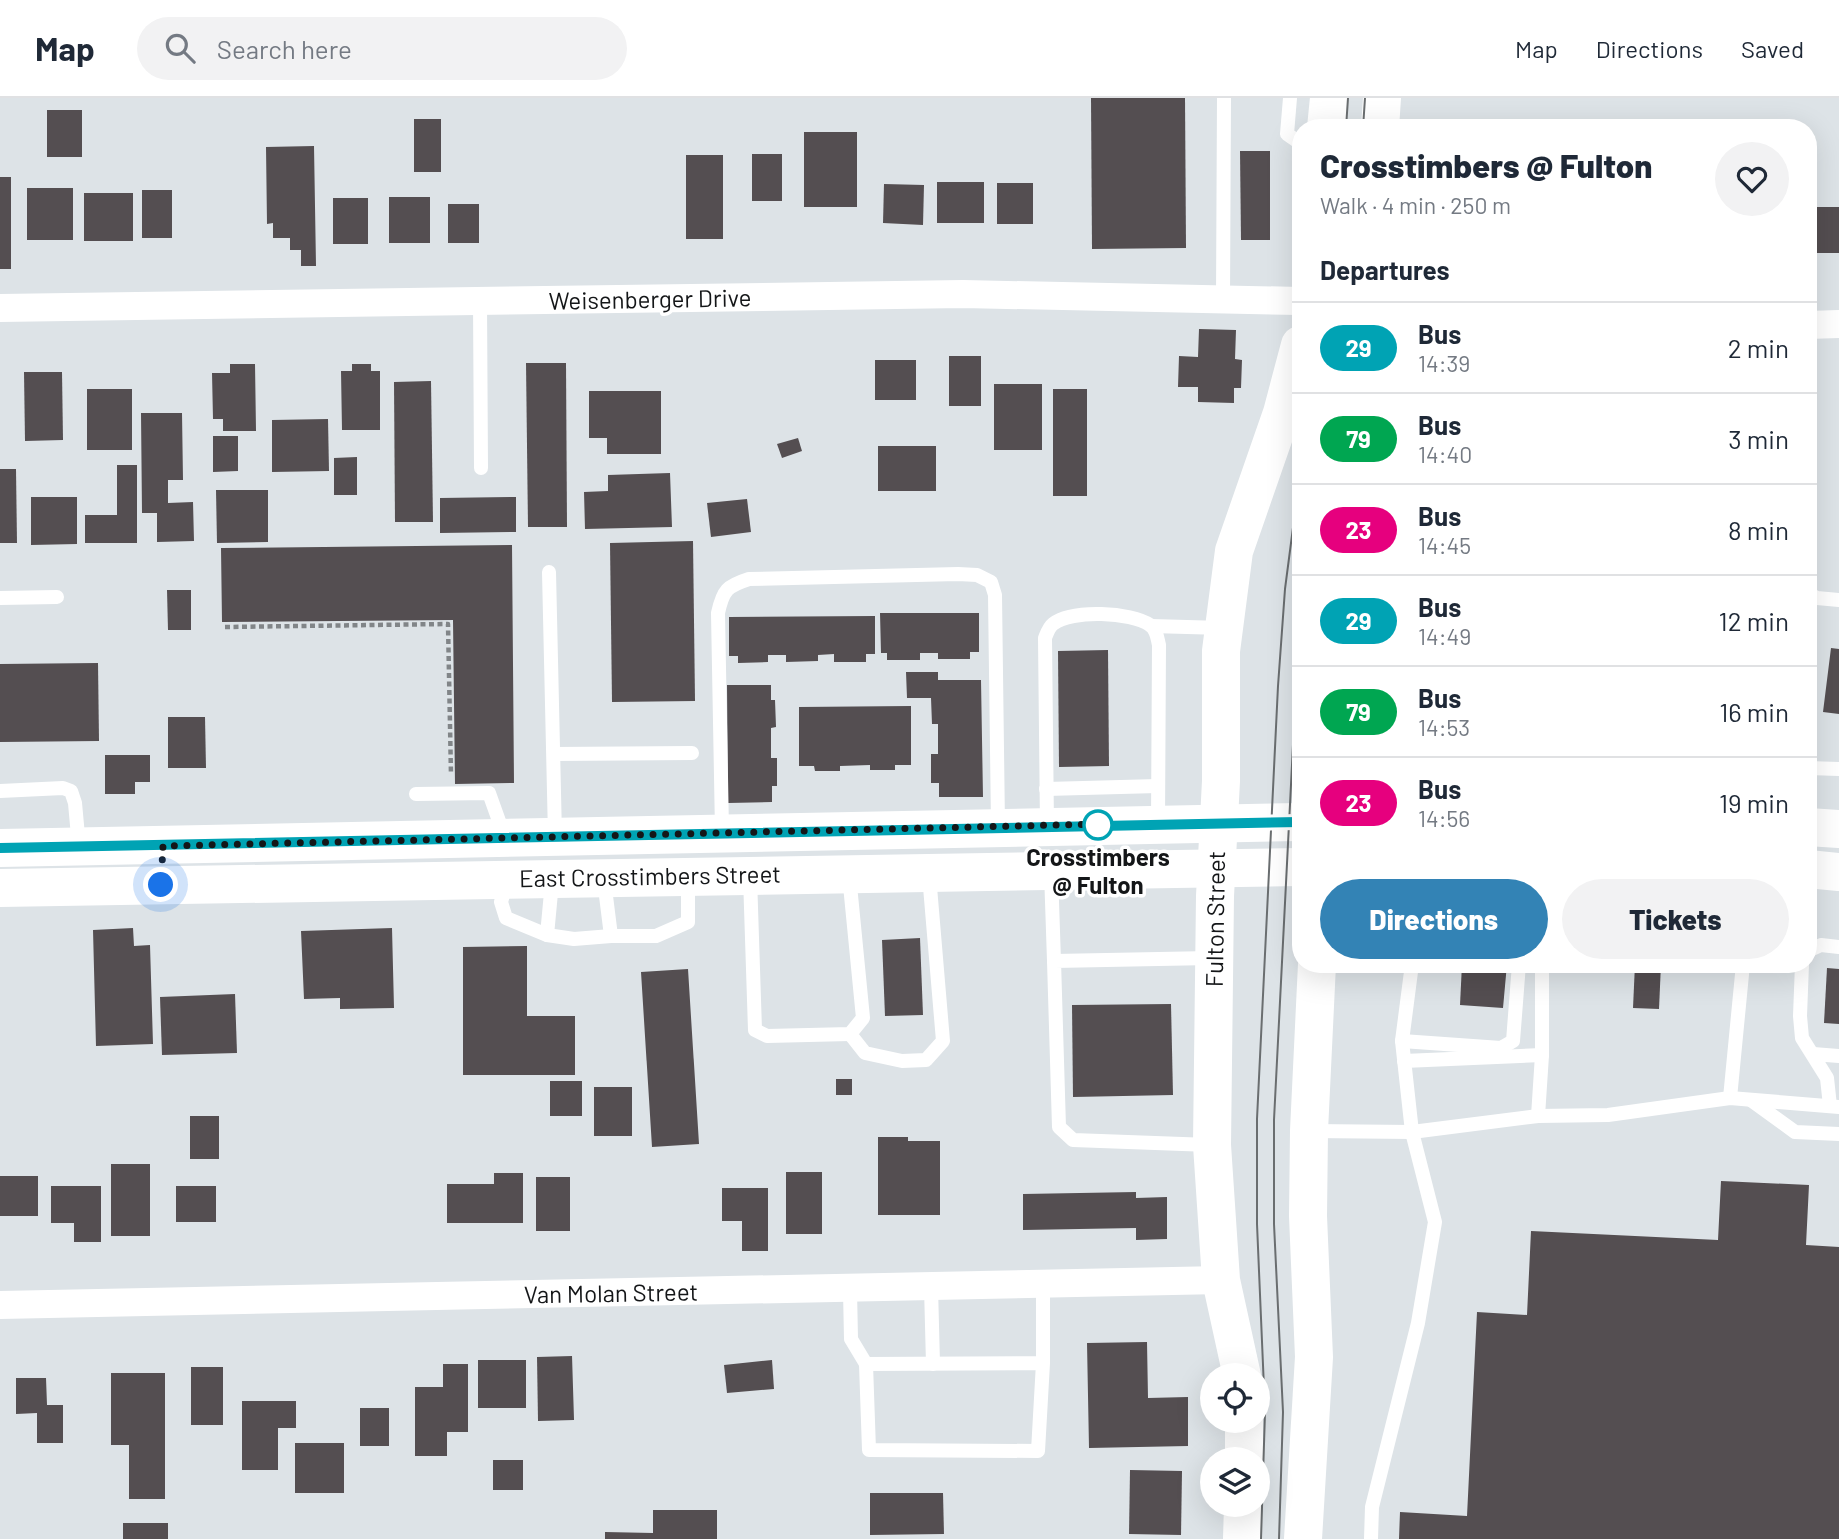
<!DOCTYPE html>
<html lang="en">
<head>
<meta charset="utf-8">
<style>
  :root { --surface:#fff; --page:#f2f2f3; --text:#1f2937; --muted:#747a83; --line:#e0e1e3; --accent:#3383b5 }
  body { margin:0; font-family:Barlow,sans-serif; background:var(--page); color:var(--text); height:100vh; display:flex; flex-direction:column; font-size:26px; white-space:nowrap }
  * { box-sizing:border-box; margin:0 }
  p { font-size:23px; color:var(--muted) }
  .icon { flex:none; width:38px; height:38px; fill:none; stroke:currentColor; stroke-width:2; stroke-linecap:round; stroke-linejoin:round }
  .map { position:relative; flex:1; overflow:hidden }
  .panel { position:absolute; left:1292px; top:21px; width:525px; height:854px; display:flex; flex-direction:column; background:var(--surface); border-radius:28px; box-shadow:0 7px 28px #0002 }
  .panel>* { flex:none }
  .badge { padding:0 14px; border-radius:23px; font-size:24px; line-height:46px }
  .buttons { position:absolute; left:1200px; top:1265px; display:grid; gap:14px }
  .buttons a { display:grid; place-items:center; width:70px; height:70px; border-radius:50%; background:var(--surface); box-shadow:0 7px 28px #0002; font-size:35px }
  .you { position:absolute; width:35px; height:35px; margin:-18px; border:5px solid #fff; border-radius:50%; background:#1a73e8; box-shadow:0 0 0 10px #1a73e833 }
  .map>.badge { position:absolute; translate:-50% -50%; box-shadow:0 0 0 4px #fff }
  h2 { padding:0 28px; font-size:26px; line-height:63px }
  .round { display:grid; place-items:center; flex:none; width:74px; height:74px; border-radius:37px; background:var(--page) }
  .headline { display:flex; align-items:center; justify-content:space-between; height:119px; padding:0 28px }
  h1 { font-size:33px; font-weight:800; line-height:52px }
  .button { display:flex; gap:14px; margin-top:auto; padding:14px 28px }
  .button a { flex:1; height:80px; border-radius:42px; background:var(--accent); color:#fff; font-size:28px; font-weight:800; line-height:80px; text-align:center }
  .button a+a { background:var(--page); color:var(--text) }
  ul { padding:0; list-style:none }
  li { display:flex; align-items:center; gap:21px; height:91px; padding:0 28px; border-top:2px solid var(--line) }
  li div { flex:1 }
  li b { display:block; font-size:26px }
  li em { font-style:normal }
  li .badge { min-width:77px; font-weight:700; text-align:center }
  header { display:flex; align-items:center; gap:42px; box-sizing:border-box; height:98px; padding:0 35px; background:var(--surface); border-bottom:2px solid var(--line) }
  header strong { font-size:33px }
  nav { display:flex; gap:38px; margin-inline-start:auto; font-size:24px }
  .search { width:490px; height:63px; background:var(--page); display:flex; align-items:center; gap:18px; box-sizing:border-box; padding:0 24px; border-radius:38px; color:var(--muted); font-size:26px }
  .map>svg:first-child { display:block }
  .building { fill:#544e51 }
  .lines { fill:none; stroke-linecap:round; stroke-linejoin:round }
  .path { stroke:#818588; stroke-width:4.5; stroke-dasharray:5 3.5; stroke-linecap:butt }
  .service { stroke:#fff; stroke-width:14 }
  .minor { stroke:#fff; stroke-width:28 }
  .secondary { stroke:#fff; stroke-width:38 }
  .tram { stroke:#6a6e70; stroke-width:2 }
  .line-casing { stroke:#fff; stroke-width:16 }
  .line { stroke:#00a3b4; stroke-width:10 }
  .walk { stroke:#141618; stroke-width:7; stroke-dasharray:0 12.6 }
  .stop-dot { fill:#fff; stroke:#00a3b4; stroke-width:3.5 }
  .labels { text-anchor:middle; stroke-width:7; stroke-linejoin:round; paint-order:stroke }
  .street-label { font-size:24px; fill:#141618; stroke:#fff }
  .stop-label { font-size:24px; font-weight:bold; fill:#141618; stroke:#fff }
</style>
</head>
<body>
<header>
<strong>Map</strong>
<div class="search"><svg class="icon" aria-label="search" viewBox="0 0 24 24"><circle cx="10" cy="10" r="6"/><path d="M15 15l6 6"/></svg>Search here</div>
<nav><a>Map</a><a>Directions</a><a>Saved</a></nav>
</header>
<div class="map">
<svg width="1839" height="1441" viewBox="0 0 1839 1441">
  <rect width="100%" height="100%" fill="#dde3e7"/>
  <g class="building">
    <path d="M1091,0H1185L1186,150L1092,151Z"/>
    <rect x="47" y="12" width="35" height="47"/>
    <rect x="414" y="21" width="27" height="53"/>
    <rect x="804" y="34" width="53" height="75"/>
    <path d="M314,48L316,168H301V152H290V140H273V125L267,126L266,49Z"/>
    <path d="M1240,53H1270V142H1241Z"/>
    <rect x="752" y="56" width="30" height="47"/>
    <rect x="686" y="57" width="37" height="84"/>
    <rect x="0" y="79" width="11" height="92"/>
    <rect x="937" y="84" width="47" height="41"/>
    <rect x="997" y="85" width="36" height="41"/>
    <path d="M884,86L924,87L923,127L883,125Z"/>
    <rect x="27" y="90" width="46" height="52"/>
    <rect x="142" y="92" width="30" height="48"/>
    <rect x="84" y="95" width="49" height="48"/>
    <rect x="389" y="99" width="41" height="46"/>
    <rect x="333" y="100" width="35" height="46"/>
    <rect x="448" y="106" width="31" height="39"/>
    <rect x="1808" y="109" width="31" height="46"/>
    <path d="M1199,231L1236,232L1235,261L1242,262L1241,290H1234V305L1198,304V289H1178L1179,258L1198,259Z"/>
    <rect x="949" y="258" width="32" height="50"/>
    <rect x="875" y="262" width="41" height="40"/>
    <path d="M526,265H566L567,429H528Z"/>
    <path d="M230,266H255L256,333H223V321H213L212,275H230Z"/>
    <path d="M352,266H371V273H380V332H342L341,273H352Z"/>
    <path d="M24,274H62L63,342L25,343Z"/>
    <path d="M431,283L433,424H395L394,284Z"/>
    <rect x="994" y="286" width="48" height="66"/>
    <rect x="87" y="291" width="45" height="61"/>
    <rect x="1053" y="291" width="34" height="107"/>
    <path d="M589,293H661V356H607V340H589Z"/>
    <path d="M141,315H182L183,382H168V405L193,404L194,443L157,444V415H142Z"/>
    <path d="M328,321L329,373L272,374V322Z"/>
    <path d="M213,338H238V373L213,374Z"/>
    <path d="M798,340L802,353L782,360L777,346Z"/>
    <rect x="878" y="348" width="58" height="45"/>
    <path d="M357,359V397H334V360Z"/>
    <path d="M117,367H137V445H85V417H117Z"/>
    <path d="M0,371H16L17,445H0Z"/>
    <path d="M670,375L672,429L585,431L584,394L608,393V377Z"/>
    <path d="M216,392H268V444L217,445Z"/>
    <path d="M31,399H77V446L31,447Z"/>
    <path d="M516,399V434L440,435V400Z"/>
    <path d="M747,401L751,434L711,439L707,405Z"/>
    <path d="M693,443L695,603L612,604L610,445Z"/>
    <path d="M512,447L514,685L455,686L453,522L222,524L221,450Z"/>
    <path d="M167,492H191V532H168Z"/>
    <path d="M880,515H979V554H970V561H938V555H920V562H887V555H881Z"/>
    <path d="M875,518V556H866V564H834V556L818,557V563L786,564V557H768V564L738,565V558H729V519Z"/>
    <path d="M1831,550L1839,551V616L1823,614Z"/>
    <path d="M1108,552L1109,668L1059,669L1058,553Z"/>
    <rect x="1808" y="555" width="6" height="62"/>
    <path d="M98,565L99,643L0,644V566Z"/>
    <path d="M906,574H938V582H981L983,699H939V685H931V656H938V626H932L931,600H907Z"/>
    <path d="M727,587H771V602H775L776,629L771,630V660H777V688H772V704L728,705Z"/>
    <path d="M911,608V667H895V672H870V667L840,668V673H815L814,668H799V609Z"/>
    <path d="M168,619H205L206,670H168Z"/>
    <path d="M105,657H150V684H135V696H105Z"/>
    <path d="M133,830L134,848L150,847L153,946L96,948L93,832Z"/>
    <path d="M392,830L394,910L340,911V900L304,901L301,833Z"/>
    <path d="M920,840L923,917L885,918L882,842Z"/>
    <path d="M527,848V918H575V977H463V849Z"/>
    <path d="M1462,866H1507L1503,910L1460,907Z"/>
    <path d="M1635,866H1661L1659,911L1633,910Z"/>
    <path d="M1827,870L1839,871V926L1824,925Z"/>
    <path d="M688,871L699,1046L652,1049L641,874Z"/>
    <path d="M235,896L237,955L162,957L160,899Z"/>
    <path d="M1171,906L1173,997L1073,999L1072,907Z"/>
    <rect x="836" y="981" width="16" height="16"/>
    <rect x="550" y="983" width="32" height="35"/>
    <rect x="594" y="989" width="38" height="49"/>
    <rect x="190" y="1018" width="29" height="43"/>
    <path d="M878,1039H908V1043H940V1117H878Z"/>
    <rect x="111" y="1066" width="39" height="72"/>
    <rect x="786" y="1074" width="36" height="62"/>
    <path d="M494,1075H523V1125H447V1086H494Z"/>
    <rect x="0" y="1078" width="38" height="40"/>
    <rect x="536" y="1079" width="34" height="54"/>
    <path d="M1721,1083L1809,1087L1806,1147L1839,1149V1441H1399L1400,1414L1467,1418L1477,1214L1527,1217L1531,1133L1718,1142Z"/>
    <path d="M51,1088H101V1144H74V1125H51Z"/>
    <rect x="176" y="1088" width="40" height="36"/>
    <path d="M722,1090H768V1153H742V1123H722Z"/>
    <path d="M1136,1094V1100L1167,1099V1141L1136,1142V1130L1023,1132V1096Z"/>
    <path d="M1147,1244L1148,1300L1188,1299V1348L1089,1350L1087,1245Z"/>
    <path d="M572,1258L574,1322L538,1323L537,1259Z"/>
    <rect x="478" y="1262" width="48" height="48"/>
    <path d="M772,1262L774,1291L727,1295L724,1267Z"/>
    <path d="M443,1266H468V1334H447V1358H415V1289H443Z"/>
    <rect x="191" y="1269" width="32" height="58"/>
    <path d="M111,1275H165V1401H129V1347H111Z"/>
    <path d="M16,1280H46L47,1307H63V1345H37V1315L16,1316Z"/>
    <path d="M242,1303H296V1330H278V1372H242Z"/>
    <rect x="360" y="1310" width="29" height="38"/>
    <rect x="295" y="1345" width="49" height="50"/>
    <rect x="493" y="1362" width="30" height="30"/>
    <path d="M1130,1372L1182,1373L1181,1437L1129,1436Z"/>
    <path d="M870,1395H943L944,1436L870,1437Z"/>
    <path d="M653,1412H717V1441H605V1434L653,1435Z"/>
    <rect x="123" y="1425" width="45" height="16"/>
  </g>
  <g class="lines">
    <path class="path" d="M225,529L448,526L451,677"/>
    <g class="service">
      <path d="M1290,0L1287,36L1300,45"/>
      <path d="M1223,201L1224,0"/>
      <path d="M480,204L481,370"/>
      <path d="M549,474L555,738"/>
      <path d="M1808,495L1817,500L1839,502"/>
      <path d="M0,500L57,499"/>
      <path d="M1151,528L1223,530"/>
      <path d="M554,656L692,655"/>
      <path d="M1808,670L1839,671"/>
      <path d="M1046,691L1158,688"/>
      <path d="M0,693L63,690L71,693L75,705L79,749"/>
      <path d="M416,696L489,695L504,737"/>
      <path d="M1047,728L1045,540C1047,535 1049,529 1053,526C1072,511 1131,514 1150,527C1157,532 1157,539 1159,547L1158,724"/>
      <path d="M722,733L718,515C723,492 727,488 749,481L958,476L977,477L991,484L995,497L998,728"/>
      <path d="M1051,774L1054,863"/>
      <path d="M750,779L755,932L767,938L850,936L863,920L849,777"/>
      <path d="M604,782L611,838H656L688,824V780"/>
      <path d="M507,783L501,804L506,820L547,837"/>
      <path d="M552,784L547,837L574,841L611,838"/>
      <path d="M1808,853L1821,847L1839,849"/>
      <path d="M1802,866L1800,918L1802,940L1827,980L1830,1008"/>
      <path d="M850,936L865,955L902,963L926,962L943,943L929,777"/>
      <path d="M1402,943L1501,950L1513,943L1519,866"/>
      <path d="M1813,956L1839,958"/>
      <path d="M1404,963L1542,957"/>
      <path d="M1730,1000L1743,866"/>
      <path d="M1751,1002L1795,1034L1839,1036"/>
      <path d="M1538,1018L1542,957V866"/>
      <path d="M1311,1033L1412,1034L1538,1018L1608,1017L1730,1000L1839,1009"/>
      <path d="M1210,1047L1073,1042L1059,1029L1054,863L1211,860"/>
      <path d="M1043,1186V1265L1038,1353L869,1352L866,1266L1043,1265"/>
      <path d="M931,1189L933,1266"/>
      <path d="M850,1192L851,1241L866,1266"/>
      <path d="M1371,1441L1372,1409L1418,1225L1435,1124L1412,1034L1402,943L1412,866"/>
    </g>
    <g class="minor">
      <path d="M0,210L963,196L1300,203"/>
      <path d="M1808,227L1839,226"/>
      <path d="M0,1207L1221,1182"/>
    </g>
    <g class="secondary">
      <path d="M1326,30L1329,0"/>
      <path d="M1380,30L1382,0"/>
      <path d="M1808,729L1839,731"/>
      <path d="M0,750L1300,724"/>
      <path d="M1808,771L1839,774"/>
      <path d="M0,790L1300,769"/>
      <path d="M1242,1278L1221,1182L1212,1047L1215,798L1221,683V553L1234,453L1282,315L1300,247"/>
      <path d="M1244,1323V1362"/>
      <path d="M1242,1441L1243,1407"/>
      <path d="M1303,1441L1314,1259L1308,1118L1309,1033L1317,866"/>
    </g>
    <g class="tram">
      <path d="M1346,30L1348,0"/>
      <path d="M1363,30L1365,0"/>
      <path d="M1261,1441L1265,1314L1257,1126V1021L1278,588L1285,491L1300,376"/>
      <path d="M1279,1441L1283,1314L1274,1126V1022L1300,509"/>
    </g>
  </g>
  <g class="lines">
    <defs>
      <path id="line" d="M0,750L1300,724"/>
    </defs>
    <use href="#line" class="line-casing"/>
    <use href="#line" class="line"/>
    <path class="walk" d="M161,787L163,748L1102,726L1098,727"/>
  </g>
  <circle class="stop-dot" cx="1098" cy="727" r="14"/>
  <g class="labels">
    <g class="street-label">
      <text transform="translate(650 202) rotate(-1)" y="8">Weisenberger Drive</text>
      <text transform="translate(650 779) rotate(-1)" y="8">East Crosstimbers Street</text>
      <text transform="translate(1216 821) rotate(-89)" y="8">Fulton Street</text>
      <text transform="translate(611 1196) rotate(-1)" y="8">Van Molan Street</text>
    </g>
    <g class="stop-label">
      <text x="1098" y="768">Crosstimbers<tspan x="1098" dy="28">@ Fulton</tspan></text>
    </g>
  </g>
</svg>
<div class="buttons">
<a><svg class="icon" aria-label="locate" viewBox="0 0 24 24"><circle cx="12" cy="12" r="6"/><path d="M12 2v4M12 18v4M2 12h4M18 12h4"/></svg></a>
<a><svg class="icon" aria-label="layers" viewBox="0 0 24 24"><path d="M12 4l9 5-9 5-9-5zM3 14l9 5 9-5"/></svg></a>
</div>
<div class="you" style="left:161px;top:787px"></div>
<section class="panel">
<div class="headline"><div><h1>Crosstimbers @ Fulton</h1><p>Walk · 4 min · 250 m</p></div><a class="round"><svg class="icon" aria-label="heart" viewBox="0 0 24 24"><path d="M12 20l-8-8c-3-5 5-10 8-4 3-6 11-1 8 4z"/></svg></a></div>
<h2>Departures</h2>
<ul>
<li><span class="badge" style="background:#00a3b4;color:#fff">29</span><div><b>Bus</b><p>14:39</p></div><em>2 min</em></li>
<li><span class="badge" style="background:#00a651;color:#fff">79</span><div><b>Bus</b><p>14:40</p></div><em>3 min</em></li>
<li><span class="badge" style="background:#e6007e;color:#fff">23</span><div><b>Bus</b><p>14:45</p></div><em>8 min</em></li>
<li><span class="badge" style="background:#00a3b4;color:#fff">29</span><div><b>Bus</b><p>14:49</p></div><em>12 min</em></li>
<li><span class="badge" style="background:#00a651;color:#fff">79</span><div><b>Bus</b><p>14:53</p></div><em>16 min</em></li>
<li><span class="badge" style="background:#e6007e;color:#fff">23</span><div><b>Bus</b><p>14:56</p></div><em>19 min</em></li>
</ul>
<div class="button"><a>Directions</a><a>Tickets</a></div>
</section>
</div>
</body>
</html>
